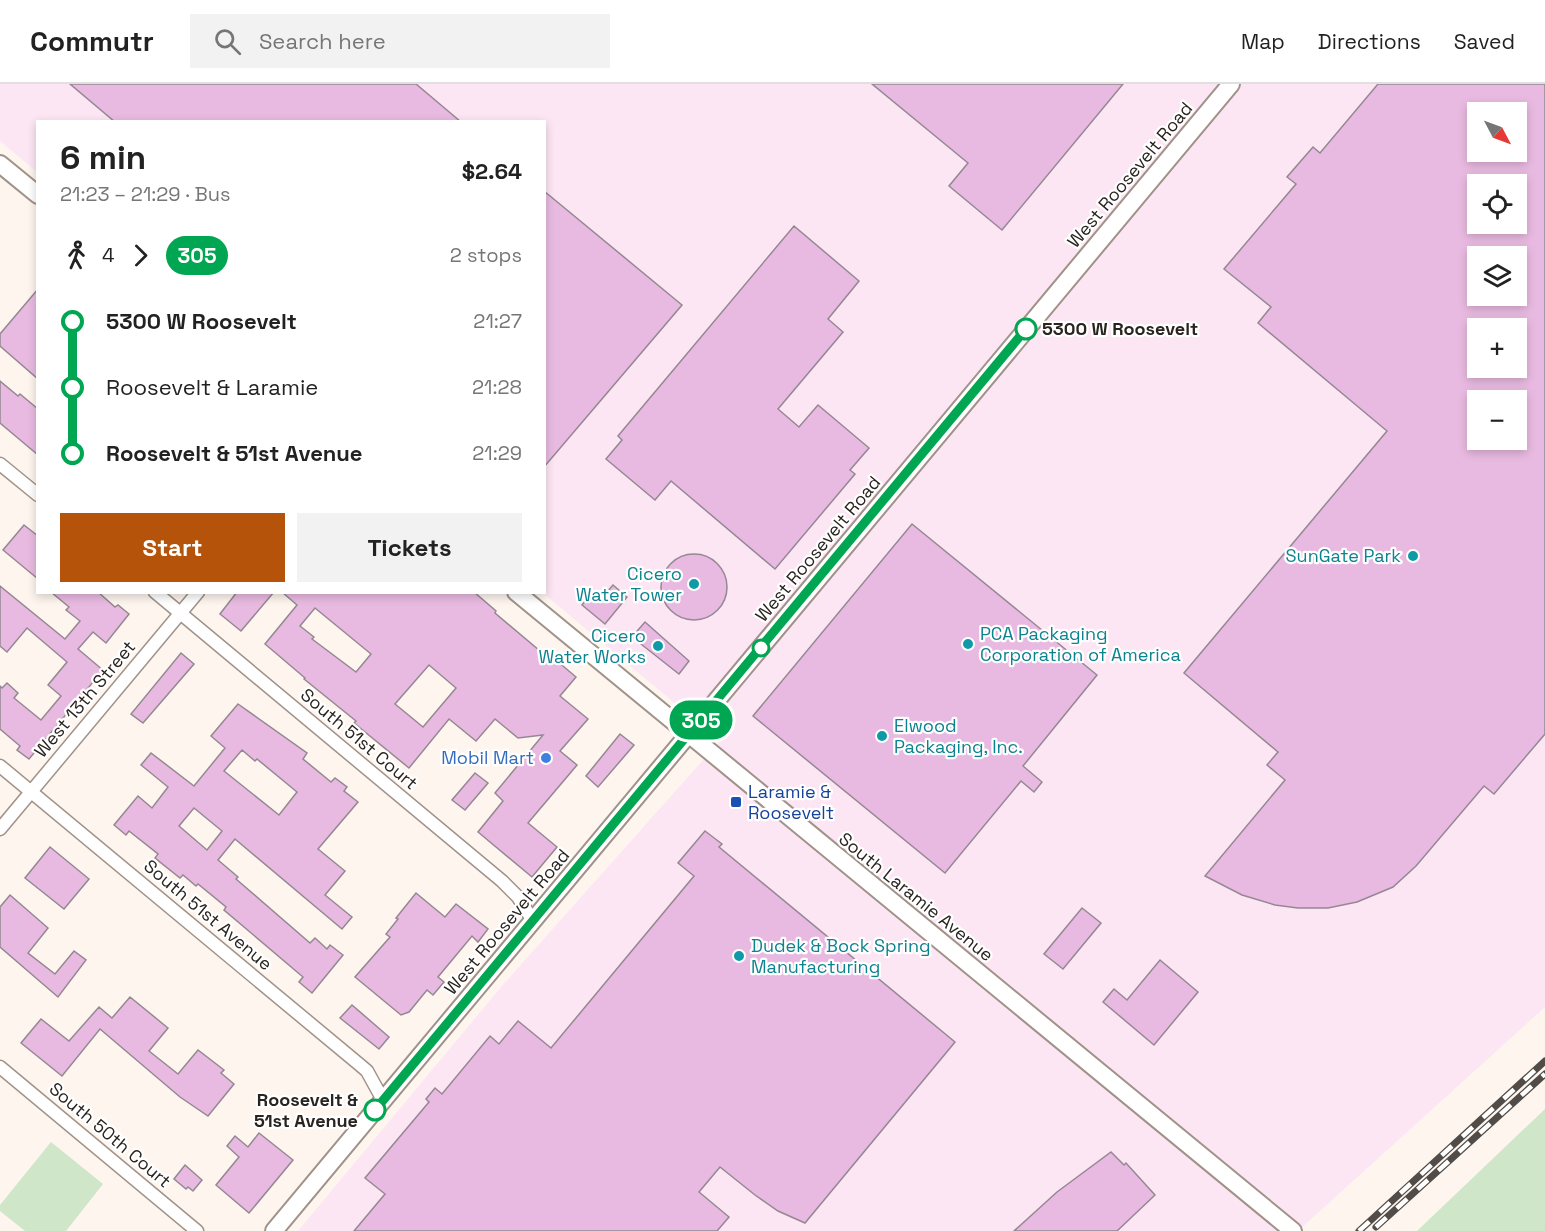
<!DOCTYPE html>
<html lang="en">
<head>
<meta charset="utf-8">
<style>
  :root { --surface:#fff; --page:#f2f2f2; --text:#222; --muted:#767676; --line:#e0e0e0; --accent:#b45309 }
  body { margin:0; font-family:"Space Grotesk",sans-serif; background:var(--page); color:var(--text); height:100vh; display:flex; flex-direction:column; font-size:22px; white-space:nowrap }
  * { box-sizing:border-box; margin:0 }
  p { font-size:20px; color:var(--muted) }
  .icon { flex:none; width:33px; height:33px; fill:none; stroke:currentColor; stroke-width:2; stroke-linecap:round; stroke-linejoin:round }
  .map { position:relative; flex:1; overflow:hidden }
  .side { position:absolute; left:36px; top:36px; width:510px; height:474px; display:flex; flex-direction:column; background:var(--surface); border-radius:0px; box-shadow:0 3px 9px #0003 }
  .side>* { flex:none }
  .badge { padding:0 12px; border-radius:20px; font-size:21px; line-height:39px }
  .needle { width:39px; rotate:131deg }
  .controls { position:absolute; left:1467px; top:18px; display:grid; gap:12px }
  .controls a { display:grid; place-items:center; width:60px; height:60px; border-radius:0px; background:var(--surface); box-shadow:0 3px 9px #0003; font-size:30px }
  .map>.badge { position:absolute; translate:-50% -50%; box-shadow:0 0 0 3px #fff }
  .legs { display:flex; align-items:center; gap:9px; height:66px; padding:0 24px; font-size:20px }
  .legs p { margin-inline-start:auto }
  .head { display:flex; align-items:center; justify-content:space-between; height:102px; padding:0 24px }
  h1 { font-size:33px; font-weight:700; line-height:45px }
  .action { display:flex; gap:12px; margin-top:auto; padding:12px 24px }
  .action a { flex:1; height:69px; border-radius:0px; background:var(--accent); color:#fff; font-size:24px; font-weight:700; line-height:69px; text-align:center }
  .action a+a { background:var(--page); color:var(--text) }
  ul { padding:0 24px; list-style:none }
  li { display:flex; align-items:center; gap:21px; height:66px; font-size:22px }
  li i { display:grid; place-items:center; width:9px; height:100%; margin:0 8px; background:currentColor }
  li i::after { content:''; width:15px; height:15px; margin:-8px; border:4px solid; border-radius:50%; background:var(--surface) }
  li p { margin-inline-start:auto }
  li:first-child i { background:linear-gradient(#0000 50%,currentColor 0) }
  li:last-child i { background:linear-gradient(currentColor 50%,#0000 0) }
  header { display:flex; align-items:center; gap:36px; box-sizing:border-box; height:84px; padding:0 30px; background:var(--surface); border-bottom:2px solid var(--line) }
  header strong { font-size:28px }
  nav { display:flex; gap:33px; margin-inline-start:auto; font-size:21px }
  .search { width:420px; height:54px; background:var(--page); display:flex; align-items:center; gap:15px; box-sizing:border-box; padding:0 21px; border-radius:0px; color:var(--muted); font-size:22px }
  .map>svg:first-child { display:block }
  .industrial { fill:#fce6f3; fill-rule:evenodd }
  .green { fill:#cfe6c9 }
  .building { fill:#e9bae1; stroke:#948892; stroke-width:1.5; fill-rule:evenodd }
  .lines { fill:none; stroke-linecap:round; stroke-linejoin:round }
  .street-casing { stroke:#a09289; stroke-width:15 }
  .secondary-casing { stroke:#a09289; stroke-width:20 }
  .street { stroke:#fff; stroke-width:12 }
  .secondary { stroke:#fff; stroke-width:16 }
  .rail-casing { stroke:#514c47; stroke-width:7 }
  .rail { stroke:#fff; stroke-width:4.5; stroke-dasharray:14; stroke-linecap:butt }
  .line-1-casing { stroke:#fff; stroke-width:14 }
  .line-1 { stroke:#00a651; stroke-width:9 }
  .stop-1-dot { fill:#fff; stroke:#00a651; stroke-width:3 }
  .culture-dot { fill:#0f9aa8; stroke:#fff; stroke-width:2 }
  .shop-dot { fill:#3f7fe0; stroke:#fff; stroke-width:2 }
  .transit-dot { fill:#1a4fb4; stroke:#fff; stroke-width:2 }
  .labels { text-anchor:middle; stroke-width:4.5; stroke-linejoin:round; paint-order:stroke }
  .street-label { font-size:18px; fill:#292420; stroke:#fff }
  .stop-label { font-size:18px; font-weight:bold; fill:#292420; stroke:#fff; text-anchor:start }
  .culture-label { font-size:18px; fill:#0d838f; stroke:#fff; text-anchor:end }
  .shop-label { font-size:18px; fill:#366cbe; stroke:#fff; text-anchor:end }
  .transit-label { font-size:18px; fill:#164399; stroke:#fff; text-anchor:start }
</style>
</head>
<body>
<header>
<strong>Commutr</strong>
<div class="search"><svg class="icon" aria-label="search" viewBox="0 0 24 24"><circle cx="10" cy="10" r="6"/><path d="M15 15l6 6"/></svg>Search here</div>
<nav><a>Map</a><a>Directions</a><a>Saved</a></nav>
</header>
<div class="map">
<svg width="1545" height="1147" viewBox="0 0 1545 1147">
  <rect width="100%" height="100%" fill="#fef5ef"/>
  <path class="industrial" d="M0,0H1545V923L1298,1147H298L502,902L720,657L543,509L544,508V38H38L37,88L0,57ZM1478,28H1516V68H1478ZM1478,100H1516V140H1478ZM1478,172H1516V212H1478ZM1478,244H1516V284H1478ZM1478,316H1516V356H1478Z"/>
  <g class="green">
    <path d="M1545,1025V1147H1417Z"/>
    <path d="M51,1058L103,1100L66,1147H25L0,1127V1121Z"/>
  </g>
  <g class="building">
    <path d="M70,0H416L461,38H115Z"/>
    <path d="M872,0H1123L1002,146L949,102L968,79Z"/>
    <path d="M1378,0H1545V650L1494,710L1484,702L1416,782L1393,803L1357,818L1328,824H1298L1275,821L1242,811L1205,792L1285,696L1267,681L1278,668L1184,589L1387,347L1258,239L1271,223L1224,185L1296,100L1287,93L1313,63L1320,69ZM1478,28H1516V68H1478ZM1478,100H1516V140H1478ZM1478,172H1516V212H1478ZM1478,244H1516V284H1478ZM1478,316H1516V356H1478Z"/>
    <path d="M544,107L682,221L544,383Z"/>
    <path d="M794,142L859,197L828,235L843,248L778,325L799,343L818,321L869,364L850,386L855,390L775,485L671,397L655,416L606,375L622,356L618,352Z"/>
    <path d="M38,205V295L0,262V250Z"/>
    <path d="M0,297L18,312L20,310L38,325V371L0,339Z"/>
    <path d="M912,440L1097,591L1023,682L1042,698L1034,708L1021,697L945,789L753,632Z"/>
    <path d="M24,441L38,452V495L3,466Z"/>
    <circle cx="694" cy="503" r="33"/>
    <path d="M613,501L627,513L605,540L582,521L592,508L601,515Z"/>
    <path d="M0,502L65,555L80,537L66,526L69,523L51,508H98L115,523L118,521L129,530L106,559L93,548L78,565L104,587L94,599L93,598L29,675L17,666L20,662L0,645V602L2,604L7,599L18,609L14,614L41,636L61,612L48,601L67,578L27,544L7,568L0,562Z"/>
    <path d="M237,508H274L241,547L220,530Z"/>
    <path d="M282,508H474L496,527L495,529L546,572L550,571L576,593L560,612L588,635L560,667L577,681L528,739L557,763L532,793L478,748L503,717L495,709L543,651L518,654L495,635L476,657L449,635L409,684L354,639L356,637L304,595L305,594L265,560L297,521ZM315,524L371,570L356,588L312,555L314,553L300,542ZM429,581L456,604L423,643L395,620Z"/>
    <path d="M645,538L689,577L679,590L632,553Z"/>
    <path d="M181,569L194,580L143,639L131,630Z"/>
    <path d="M238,620L307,669L303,675L331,698L335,694L347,703L344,707L358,718L318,765L345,787L325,811L352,833L342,845L235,755L218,776L238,793L236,795L310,859L315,854L327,865L330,861L343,871L312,909L299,898L303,893L224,826L226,823L198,800L196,802L183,791L180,794L155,774L158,770L129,747L126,751L114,741L138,712L152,724L168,703L141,681L151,669L194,702L225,664L211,652ZM242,666L255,677L257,675L297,708L279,731L224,687ZM194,724L222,747L207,766L179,742Z"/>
    <path d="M620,650L634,661L598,703L586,692Z"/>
    <path d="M475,689L488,699L465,726L452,716Z"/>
    <path d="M705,747L722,760L719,763L955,958L805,1139L778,1127L755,1111L720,1083L699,1108L729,1133L717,1147H354L385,1110L365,1094L429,1018L426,1015L435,1004L442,1010L490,952L499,960L518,937L551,964L694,792L678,779Z"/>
    <path d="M50,763L89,795L64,825L25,794Z"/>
    <path d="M416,809L445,833L456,820L488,845L478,858L472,852L438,893L444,898L433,911L427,906L409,928L401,931L355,893L390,853L386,850L398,835L396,834Z"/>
    <path d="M10,811L48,844L28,869L55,890L74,867L86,876L58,913L0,863V823Z"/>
    <path d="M1082,824L1101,839L1063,885L1044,870Z"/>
    <path d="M1160,876L1198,908L1154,961L1103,918L1114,905L1127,916Z"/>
    <path d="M130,913L168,944L149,967L178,990L198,966L224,986L221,989L234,1000L208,1032L180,1013L100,945L62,992L21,959L41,935L69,957L99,923L112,934Z"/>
    <path d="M352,921L389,953L379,965L340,934Z"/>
    <path d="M259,1049L293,1076L249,1129L216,1101L239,1073L227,1062L235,1052L248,1063Z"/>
    <path d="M1111,1068L1124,1081L1126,1079L1155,1111L1117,1147H1014L1057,1108Z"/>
    <path d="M185,1081L202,1096L193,1107L188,1103L186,1105L174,1095Z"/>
  </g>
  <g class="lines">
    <defs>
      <g id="street">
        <path d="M0,380L38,411"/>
        <path d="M155,508L502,797L518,813L533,837"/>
        <path d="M0,682L360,981L367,987L383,1016"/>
        <path d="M0,745L198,508"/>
        <path d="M0,983L197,1147"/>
      </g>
      <g id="secondary">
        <path d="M0,80L38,111"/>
        <path d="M516,508L1293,1147"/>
        <path d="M274,1147L1231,0"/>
      </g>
    </defs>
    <use href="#street" class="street-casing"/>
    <use href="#secondary" class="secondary-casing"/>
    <use href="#street" class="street"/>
    <use href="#secondary" class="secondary"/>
    <defs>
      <g id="rail">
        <path d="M1376,1143L1545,990"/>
        <path d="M1359,1147L1545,977"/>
      </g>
    </defs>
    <use href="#rail" class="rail-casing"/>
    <use href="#rail" class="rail"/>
  </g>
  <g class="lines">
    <defs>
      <path id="line-1" d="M375,1026L1026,245"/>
    </defs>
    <use href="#line-1" class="line-1-casing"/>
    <use href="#line-1" class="line-1"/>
  </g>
  <g class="stop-1-dot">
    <circle cx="1026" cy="245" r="10"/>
    <circle cx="761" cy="564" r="8"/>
    <circle cx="375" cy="1026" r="10"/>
  </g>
  <g class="culture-dot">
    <circle cx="1413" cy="472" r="6"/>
    <circle cx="694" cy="500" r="6"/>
    <circle cx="968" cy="560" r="6"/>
    <circle cx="658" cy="562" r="6"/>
    <circle cx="882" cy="652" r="6"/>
    <circle cx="739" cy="872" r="6"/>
  </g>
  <circle class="shop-dot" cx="546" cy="674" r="6"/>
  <rect class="transit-dot" x="730" y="712" width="12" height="12" rx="3"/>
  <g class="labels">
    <g class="street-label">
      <text transform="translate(1130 91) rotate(-50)" y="6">West Roosevelt Road</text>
      <text transform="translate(818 465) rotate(-50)" y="6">West Roosevelt Road</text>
      <text transform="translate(85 615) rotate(-50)" y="6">West 13th Street</text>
      <text transform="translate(359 655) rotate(40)" y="6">South 51st Court</text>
      <text transform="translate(916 813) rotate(39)" y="6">South Laramie Avenue</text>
      <text transform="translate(208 831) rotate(40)" y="6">South 51st Avenue</text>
      <text transform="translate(507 838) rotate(-50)" y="6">West Roosevelt Road</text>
      <text transform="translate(110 1051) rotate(40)" y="6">South 50th Court</text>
    </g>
    <g class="stop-label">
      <text x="1042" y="251">5300 W Roosevelt</text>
      <text x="358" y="1022" text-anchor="end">Roosevelt &amp;<tspan x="358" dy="21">51st Avenue</tspan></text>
    </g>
    <g class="culture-label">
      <text x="1401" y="478">SunGate Park</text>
      <text x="682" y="496">Cicero<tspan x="682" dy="21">Water Tower</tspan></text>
      <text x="980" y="556" text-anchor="start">PCA Packaging<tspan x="980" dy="21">Corporation of America</tspan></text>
      <text x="646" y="558">Cicero<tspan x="646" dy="21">Water Works</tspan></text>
      <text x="894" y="648" text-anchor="start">Elwood<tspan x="894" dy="21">Packaging, Inc.</tspan></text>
      <text x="751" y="868" text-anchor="start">Dudek &amp; Bock Spring<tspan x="751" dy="21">Manufacturing</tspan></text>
    </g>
    <g class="shop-label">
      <text x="534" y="680">Mobil Mart</text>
    </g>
    <g class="transit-label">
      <text x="748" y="714">Laramie &amp;<tspan x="748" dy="21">Roosevelt</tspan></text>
    </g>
  </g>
</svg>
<div class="controls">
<a><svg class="needle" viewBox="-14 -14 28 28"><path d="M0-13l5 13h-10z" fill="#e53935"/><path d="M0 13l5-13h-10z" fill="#767676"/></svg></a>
<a><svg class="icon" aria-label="locate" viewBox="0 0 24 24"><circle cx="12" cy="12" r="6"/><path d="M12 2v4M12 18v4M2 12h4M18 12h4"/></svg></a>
<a><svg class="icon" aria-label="layers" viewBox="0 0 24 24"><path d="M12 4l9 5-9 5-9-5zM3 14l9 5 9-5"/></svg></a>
<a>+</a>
<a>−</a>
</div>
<b class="badge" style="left:701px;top:636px;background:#00a651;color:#fff">305</b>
<section class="side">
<div class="head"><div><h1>6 min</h1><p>21:23 – 21:29 · Bus</p></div><b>$2.64</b></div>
<div class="legs"><svg class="icon" aria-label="walk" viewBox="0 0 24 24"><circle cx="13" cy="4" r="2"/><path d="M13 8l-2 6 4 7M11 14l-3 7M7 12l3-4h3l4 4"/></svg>4<svg class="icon" aria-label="forward" viewBox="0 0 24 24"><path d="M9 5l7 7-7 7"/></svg><b class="badge" style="background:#00a651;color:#fff">305</b><p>2 stops</p></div>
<ul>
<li><i style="color:#00a651"></i><b>5300 W Roosevelt</b><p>21:27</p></li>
<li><i style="color:#00a651"></i><span>Roosevelt &amp; Laramie</span><p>21:28</p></li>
<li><i style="color:#00a651"></i><b>Roosevelt &amp; 51st Avenue</b><p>21:29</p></li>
</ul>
<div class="action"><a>Start</a><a>Tickets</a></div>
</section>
</div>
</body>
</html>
